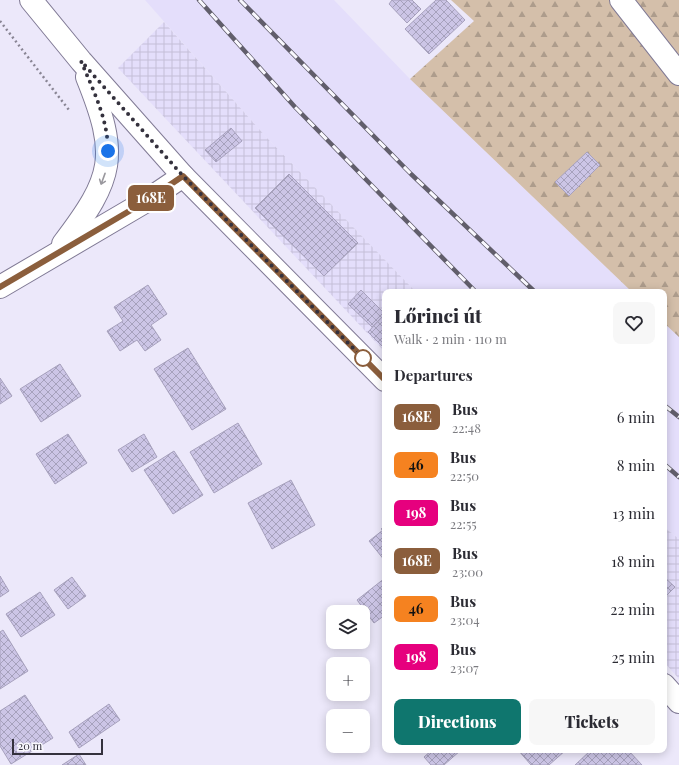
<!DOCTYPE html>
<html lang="en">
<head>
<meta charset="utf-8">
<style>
  :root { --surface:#fff; --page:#f7f7f7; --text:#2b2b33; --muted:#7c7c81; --accent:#0f766e }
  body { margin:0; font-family:"Playfair Display",serif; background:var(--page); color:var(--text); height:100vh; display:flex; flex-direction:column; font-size:15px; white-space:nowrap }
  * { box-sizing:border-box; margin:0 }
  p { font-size:13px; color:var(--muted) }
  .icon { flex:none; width:22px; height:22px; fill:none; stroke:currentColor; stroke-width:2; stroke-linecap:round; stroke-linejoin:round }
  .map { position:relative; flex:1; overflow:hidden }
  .panel { position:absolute; left:382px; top:289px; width:285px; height:464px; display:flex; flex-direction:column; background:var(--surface); border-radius:8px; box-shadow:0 2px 10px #0003 }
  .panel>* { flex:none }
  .badge { padding:0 8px; border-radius:6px; font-size:14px; line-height:26px }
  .fabs { position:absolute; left:326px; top:605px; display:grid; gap:8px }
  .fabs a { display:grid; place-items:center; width:44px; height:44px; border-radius:8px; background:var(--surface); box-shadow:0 2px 10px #0003; font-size:20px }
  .scale { position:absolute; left:12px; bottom:10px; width:91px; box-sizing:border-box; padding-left:4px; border:2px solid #34313d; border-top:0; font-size:11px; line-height:14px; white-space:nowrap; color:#34313d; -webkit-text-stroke:3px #f9f8fe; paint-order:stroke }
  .you { position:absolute; width:20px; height:20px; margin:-10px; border:3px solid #fff; border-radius:50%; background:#1a73e8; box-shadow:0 0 0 6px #1a73e833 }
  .map>.badge { position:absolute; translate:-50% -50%; box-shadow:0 0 0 2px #fff }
  h2 { padding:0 12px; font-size:15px; line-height:36px }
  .round { display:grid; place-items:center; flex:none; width:42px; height:42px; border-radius:8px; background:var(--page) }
  .headline { display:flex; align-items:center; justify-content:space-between; height:68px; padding:0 12px }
  h1 { font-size:19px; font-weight:800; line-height:30px }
  .primary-button { display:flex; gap:8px; margin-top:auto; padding:8px 12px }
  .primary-button a { flex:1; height:46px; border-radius:8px; background:var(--accent); color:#fff; font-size:16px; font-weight:800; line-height:46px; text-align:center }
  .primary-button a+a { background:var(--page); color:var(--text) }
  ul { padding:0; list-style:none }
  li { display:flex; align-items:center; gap:12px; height:48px; padding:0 12px }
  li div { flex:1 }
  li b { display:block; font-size:15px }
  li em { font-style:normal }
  li .badge { min-width:44px; font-weight:700; text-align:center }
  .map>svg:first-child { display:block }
  .built { fill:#e4defb }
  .industrial { fill:url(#industrial-grid) }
  .forest { fill:url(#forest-firs) }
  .building { fill:url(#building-cross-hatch); stroke:#a7a1bd }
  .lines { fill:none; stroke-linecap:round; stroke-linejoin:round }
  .minor-casing { stroke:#807a95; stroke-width:24 }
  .path { stroke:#898594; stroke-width:2.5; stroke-dasharray:2 3; stroke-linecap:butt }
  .minor { stroke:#fff; stroke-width:22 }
  .rail-casing { stroke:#615e6b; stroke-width:4.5 }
  .rail { stroke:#f9f8fe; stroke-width:3; stroke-dasharray:9; stroke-linecap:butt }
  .oneway { stroke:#9a989e }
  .line-casing { stroke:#fff; stroke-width:9 }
  .line { stroke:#8b5e3c; stroke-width:6 }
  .walk { stroke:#34313d; stroke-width:4; stroke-dasharray:0 7.2 }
  .stop-dot { fill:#fff; stroke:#8b5e3c; stroke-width:2 }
</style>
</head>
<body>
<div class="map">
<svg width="679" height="765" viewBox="0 0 679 765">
  <defs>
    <pattern id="industrial-grid" width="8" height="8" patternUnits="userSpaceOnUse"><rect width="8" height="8" fill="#e4defb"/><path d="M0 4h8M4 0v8" fill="none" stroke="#c4bfd8"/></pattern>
    <pattern id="forest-firs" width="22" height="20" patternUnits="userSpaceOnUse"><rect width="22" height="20" fill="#d4bfaa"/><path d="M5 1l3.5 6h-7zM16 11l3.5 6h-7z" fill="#ad9c8c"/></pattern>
    <pattern id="building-cross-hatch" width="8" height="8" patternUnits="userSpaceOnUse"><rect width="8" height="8" fill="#ccc5e6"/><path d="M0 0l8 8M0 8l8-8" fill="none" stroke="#a6a1bc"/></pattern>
  </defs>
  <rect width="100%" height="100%" fill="#ece8fa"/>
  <g class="built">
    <path d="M145,0H334L410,79L632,292H416L268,139Z"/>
    <path d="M664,323L679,337V539L664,527Z"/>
  </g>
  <g class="industrial">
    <path d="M164,22L268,139L416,292H385V352L118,68Z"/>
    <path d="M664,527L679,539V679L664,662Z"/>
  </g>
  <path class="forest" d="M451,0H679V337L664,323V292H632L410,79L474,21Z"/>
  <g class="building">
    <path d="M392,0H412L421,9L407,23L389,4Z"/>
    <path d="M436,0H446L465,20L429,54L405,29Z"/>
    <path d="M231,128L242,141L216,162L205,150Z"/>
    <path d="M587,152L600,165L569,196L555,182Z"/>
    <path d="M289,174L358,243L324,276L255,208Z"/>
    <path d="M148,285L167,314L151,325L161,340L145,351L137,340L120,351L107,331L123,321L114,307Z"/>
    <path d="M361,290L385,314L372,327L348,304Z"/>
    <path d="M384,315L385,342L382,346L368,332Z"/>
    <path d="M188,348L226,409L192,430L154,369Z"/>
    <path d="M60,364L81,396L41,422L20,389Z"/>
    <path d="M0,378L12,396L0,404Z"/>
    <path d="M238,423L262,464L214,493L190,452Z"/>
    <path d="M68,434L87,463L55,484L36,454Z"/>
    <path d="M144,434L157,457L132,472L118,450Z"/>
    <path d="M174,451L203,495L173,514L144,470Z"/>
    <path d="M291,480L315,525L272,549L248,503Z"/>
    <path d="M385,526V561L369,541L383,530L381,529Z"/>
    <path d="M0,576L9,591L0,597Z"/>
    <path d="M72,577L86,596L68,609L54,590Z"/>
    <path d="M664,577L675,587L664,598Z"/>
    <path d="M385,578V615L374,623L357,600Z"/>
    <path d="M40,592L55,615L21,637L6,614Z"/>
    <path d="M3,630L28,671L0,689V632Z"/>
    <path d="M25,695L53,738L11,764L0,746V711Z"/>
    <path d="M109,704L120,720L79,748L69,732Z"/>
    <path d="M432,750H461L444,765H431L424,757Z"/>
    <path d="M518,750H566L549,765H531Z"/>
    <path d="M591,750H628L642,765H575Z"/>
    <path d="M79,754L86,765H62Z"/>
  </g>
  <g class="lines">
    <defs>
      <g id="minor">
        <path d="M31,0L81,61L183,176L385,380"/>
        <path d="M621,0L679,74"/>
        <path d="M63,244C114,177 119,156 87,77"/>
        <path d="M0,287L143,203L183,176"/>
        <path d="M664,685L679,702"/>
      </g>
    </defs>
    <use href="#minor" class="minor-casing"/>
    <path class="path" d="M0,21L69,110"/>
    <use href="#minor" class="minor"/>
    <defs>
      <g id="rail">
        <path d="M199,0L295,107L476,292"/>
        <path d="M240,0L411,174L535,292"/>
        <path d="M664,405L679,417"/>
        <path d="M664,464L679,477"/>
      </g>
    </defs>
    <use href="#rail" class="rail-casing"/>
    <use href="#rail" class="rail"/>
  </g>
  <defs><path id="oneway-shaft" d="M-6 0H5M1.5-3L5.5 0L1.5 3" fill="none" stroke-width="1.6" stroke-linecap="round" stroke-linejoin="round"/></defs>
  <use class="oneway" href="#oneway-shaft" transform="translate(103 179) rotate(110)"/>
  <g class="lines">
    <defs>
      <path id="line" d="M0,287L143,203L183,176L385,380"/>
    </defs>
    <use href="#line" class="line-casing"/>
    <use href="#line" class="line"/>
    <path class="walk" d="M108,151C108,119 93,90 81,61L183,176L363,358"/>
  </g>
  <circle class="stop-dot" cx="363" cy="358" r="8"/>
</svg>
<div class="fabs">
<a><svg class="icon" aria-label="layers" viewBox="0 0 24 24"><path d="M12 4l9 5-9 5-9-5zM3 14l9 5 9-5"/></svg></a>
<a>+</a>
<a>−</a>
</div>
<div class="scale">20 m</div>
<div class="you" style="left:108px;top:151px"></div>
<b class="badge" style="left:151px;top:198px;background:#8b5e3c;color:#fff">168E</b>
<section class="panel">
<div class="headline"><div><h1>Lőrinci út</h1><p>Walk · 2 min · 110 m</p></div><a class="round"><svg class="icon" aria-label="heart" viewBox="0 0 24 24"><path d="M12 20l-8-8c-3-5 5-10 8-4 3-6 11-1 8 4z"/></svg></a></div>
<h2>Departures</h2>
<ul>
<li><span class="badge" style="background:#8b5e3c;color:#fff">168E</span><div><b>Bus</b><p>22:48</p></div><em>6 min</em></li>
<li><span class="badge" style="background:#f58220;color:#111">46</span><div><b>Bus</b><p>22:50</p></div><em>8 min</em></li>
<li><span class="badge" style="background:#e6007e;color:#fff">198</span><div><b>Bus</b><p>22:55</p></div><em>13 min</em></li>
<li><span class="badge" style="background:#8b5e3c;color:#fff">168E</span><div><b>Bus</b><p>23:00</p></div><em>18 min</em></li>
<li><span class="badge" style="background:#f58220;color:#111">46</span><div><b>Bus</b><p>23:04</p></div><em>22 min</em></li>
<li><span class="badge" style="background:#e6007e;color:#fff">198</span><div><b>Bus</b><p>23:07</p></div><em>25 min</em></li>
</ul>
<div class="primary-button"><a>Directions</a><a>Tickets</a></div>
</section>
</div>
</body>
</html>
